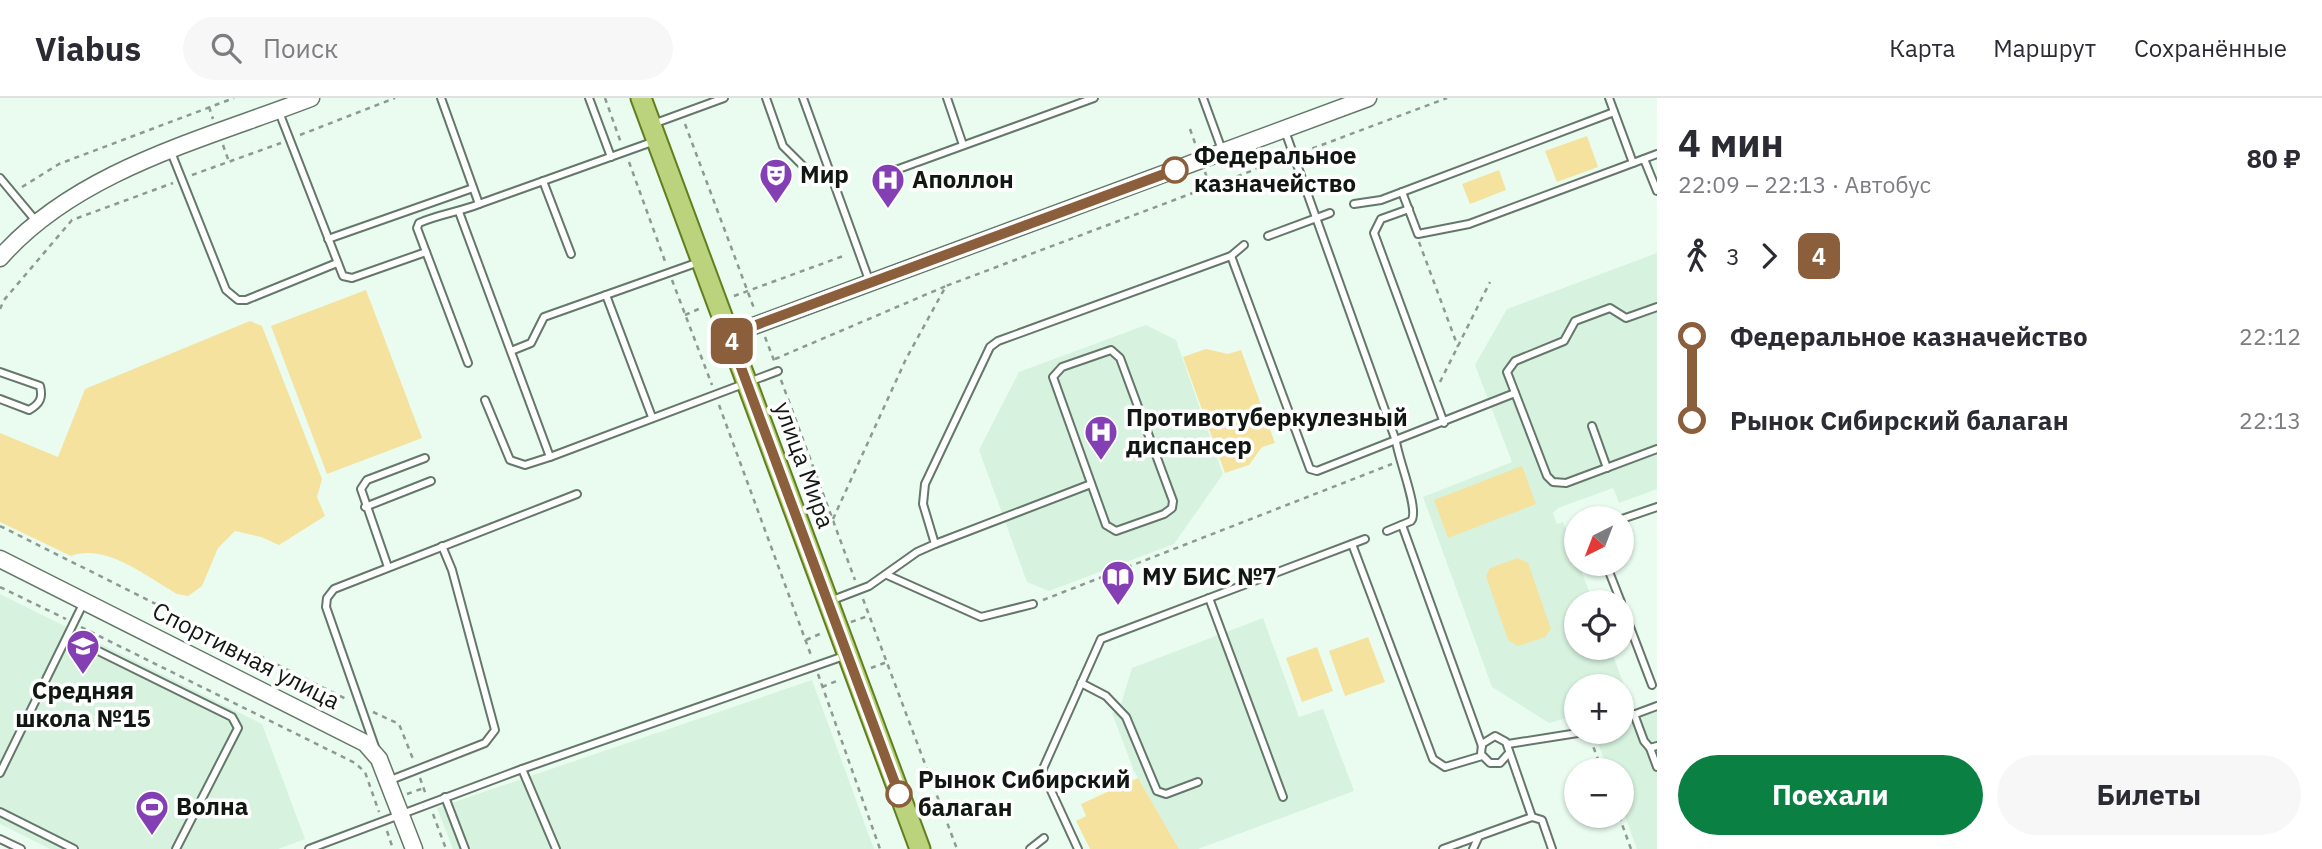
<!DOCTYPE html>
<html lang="ru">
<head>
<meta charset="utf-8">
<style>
  :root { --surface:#fff; --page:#f7f7f7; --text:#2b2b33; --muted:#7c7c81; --line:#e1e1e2; --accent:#0b8043 }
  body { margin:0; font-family:"IBM Plex Sans",sans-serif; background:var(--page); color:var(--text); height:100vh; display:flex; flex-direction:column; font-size:26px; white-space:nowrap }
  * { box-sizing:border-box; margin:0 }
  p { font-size:23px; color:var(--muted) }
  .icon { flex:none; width:38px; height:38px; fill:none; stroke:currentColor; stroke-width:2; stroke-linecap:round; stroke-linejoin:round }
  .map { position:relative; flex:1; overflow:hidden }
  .panel { display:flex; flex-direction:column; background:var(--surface); width:665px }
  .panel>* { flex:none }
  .badge { padding:0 14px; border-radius:10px; font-size:24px; line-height:46px }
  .needle { width:46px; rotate:222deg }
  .tools { position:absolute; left:1564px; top:408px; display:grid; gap:14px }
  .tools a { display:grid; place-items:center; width:70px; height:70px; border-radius:50%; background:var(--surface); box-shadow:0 2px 5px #0004; font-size:35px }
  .map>.badge { position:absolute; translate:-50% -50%; box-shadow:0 0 0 4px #fff }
  .legs { display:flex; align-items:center; gap:10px; height:77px; padding:0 21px; font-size:23px }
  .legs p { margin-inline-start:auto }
  .overview { display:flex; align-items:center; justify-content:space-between; height:119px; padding:0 21px }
  h1 { font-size:38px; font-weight:700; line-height:52px }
  .action { display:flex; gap:14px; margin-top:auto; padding:14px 21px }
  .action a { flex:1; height:80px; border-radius:42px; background:var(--accent); color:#fff; font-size:28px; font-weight:700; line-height:80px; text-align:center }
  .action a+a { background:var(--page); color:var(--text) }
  ul { padding:0 21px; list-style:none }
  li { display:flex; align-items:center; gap:24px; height:84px; font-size:26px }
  li i { display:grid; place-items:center; width:10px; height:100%; margin:0 9px; background:currentColor }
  li i::after { content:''; width:18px; height:18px; margin:-9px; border:5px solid; border-radius:50%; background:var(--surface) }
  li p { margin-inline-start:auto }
  li:first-child i { background:linear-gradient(#0000 50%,currentColor 0) }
  li:last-child i { background:linear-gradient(currentColor 50%,#0000 0) }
  header { display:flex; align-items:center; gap:42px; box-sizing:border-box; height:98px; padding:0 35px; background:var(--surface); border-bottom:2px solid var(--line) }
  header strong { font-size:33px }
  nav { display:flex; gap:38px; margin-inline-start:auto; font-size:24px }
  .search { width:490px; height:63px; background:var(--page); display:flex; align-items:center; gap:18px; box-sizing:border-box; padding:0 24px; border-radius:38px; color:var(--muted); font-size:26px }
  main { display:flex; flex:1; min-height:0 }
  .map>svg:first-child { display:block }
  .built { fill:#d7f2df }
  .green { fill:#f5e29e }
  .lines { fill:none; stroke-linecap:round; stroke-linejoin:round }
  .service-casing { stroke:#65776b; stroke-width:10 }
  .tertiary-casing { stroke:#65776b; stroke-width:19 }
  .primary-casing { stroke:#627e1f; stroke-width:23 }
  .path { stroke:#8c9a91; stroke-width:2.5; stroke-dasharray:5 5; stroke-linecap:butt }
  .service { stroke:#fff; stroke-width:6 }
  .tertiary { stroke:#fff; stroke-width:16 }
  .primary { stroke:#bbd37c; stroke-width:19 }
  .line-1-casing { stroke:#fff; stroke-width:16 }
  .line-1 { stroke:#8b5e3c; stroke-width:10 }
  .stop-1-dot { fill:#fff; stroke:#8b5e3c; stroke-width:3.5 }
  .labels { text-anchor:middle; stroke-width:7; stroke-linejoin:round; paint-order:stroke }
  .stop-label { font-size:24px; font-weight:bold; fill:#111713; stroke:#fff; text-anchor:start }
  .poi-label { font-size:24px; font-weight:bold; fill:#111713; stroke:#fff; text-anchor:start }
  .street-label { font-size:24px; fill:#111713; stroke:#fff }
</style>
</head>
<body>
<header>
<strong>Viabus</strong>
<div class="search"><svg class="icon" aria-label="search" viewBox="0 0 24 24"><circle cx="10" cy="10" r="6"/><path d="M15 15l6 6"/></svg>Поиск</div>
<nav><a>Карта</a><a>Маршрут</a><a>Сохранённые</a></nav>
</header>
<main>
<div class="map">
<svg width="1657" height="751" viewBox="0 0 1657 751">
  <rect width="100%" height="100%" fill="#e9fcef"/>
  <g class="built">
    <path d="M1657,155V391L1619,405L1613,390L1558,410L1553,415L1557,426L1563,424L1593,504H1577V550H1610L1629,600L1622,602V588H1577V617L1549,625L1492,589L1423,399L1512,364L1475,267L1507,211Z"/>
    <path d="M1146,227L1176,242L1223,376L1174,446L1049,493L1027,484L979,352L1019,274Z"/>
    <path d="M0,496L262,626L305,741L278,751H50L0,726Z"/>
    <path d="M1263,520L1299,619L1323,611L1354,693L1198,751H1179L1134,673L1112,615L1121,606L1132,570Z"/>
    <path d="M812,582L874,751H453L437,710Z"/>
    <path d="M1657,613V751H1637L1622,710V672H1608L1595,637L1622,634V626Z"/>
  </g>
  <g class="green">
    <path d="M1587,38L1598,69L1557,84L1545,53Z"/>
    <path d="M1499,72L1506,92L1470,106L1462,86Z"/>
    <path d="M366,192L422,340L327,376L271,228Z"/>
    <path d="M250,223L262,228L322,381L317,399L325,418L279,447L261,439L235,433L218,450L202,488L188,498L177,496C147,479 106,445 71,458L0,424V335L58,359L85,291Z"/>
    <path d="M1206,251L1228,256L1241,252L1275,345L1262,349L1249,367L1225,375L1183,259Z"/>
    <path d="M1522,368L1536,406L1448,440L1434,402Z"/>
    <path d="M1518,460L1528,465L1551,531L1545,539L1518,548L1508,542L1486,478L1490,470Z"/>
    <path d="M1368,539L1385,584L1345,598L1329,553Z"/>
    <path d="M1317,549L1333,593L1302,604L1286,560Z"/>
    <path d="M1138,680L1179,751H1090L1076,723L1086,718L1081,706Z"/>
  </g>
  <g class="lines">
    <defs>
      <g id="service">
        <path d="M441,0L479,106C459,114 440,116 419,125L417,130L468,265"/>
        <path d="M589,0L611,59"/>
        <path d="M766,0L783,48L807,72"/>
        <path d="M803,0L869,182"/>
        <path d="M947,0L963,47"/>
        <path d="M1203,0L1222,52"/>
        <path d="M1609,0L1633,65L1657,56"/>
        <path d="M279,14L343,178L352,180L426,154"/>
        <path d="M653,26L724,0"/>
        <path d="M1285,33L1396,343C1398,361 1420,413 1411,423L1387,433"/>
        <path d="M171,54L226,192L238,202H246L337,165"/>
        <path d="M1644,61L1657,93"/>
        <path d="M893,73L1094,0"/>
        <path d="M0,80L36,123"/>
        <path d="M543,83L571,156"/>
        <path d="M1402,94L1418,136L1469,126L1633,65"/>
        <path d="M479,106L655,43"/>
        <path d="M1354,106L1381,102L1614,14"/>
        <path d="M1409,111L1381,121L1374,135L1444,325"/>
        <path d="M459,114L550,359L778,273"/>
        <path d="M1268,138L1330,115"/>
        <path d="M328,141L473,90"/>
        <path d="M1231,158L1310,371L1317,373L1515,295"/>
        <path d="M606,197L652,319"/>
        <path d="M1657,209L1626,220L1610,210L1575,223L1564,243L1515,263L1507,274L1547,378L1553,384L1566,385L1657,351"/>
        <path d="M1111,252L1120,260L1173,403L1172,410L1164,416L1116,433L1106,427L1053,279L1062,269Z"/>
        <path d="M511,253L531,245L544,219L699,164"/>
        <path d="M0,274L40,288C43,300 40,306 29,312L0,301"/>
        <path d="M485,302L510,362L525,367L550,359"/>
        <path d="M1592,328L1607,370"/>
        <path d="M365,409L431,383"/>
        <path d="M1622,421L1657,409"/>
        <path d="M1402,427L1482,648"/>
        <path d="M935,446L1091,386"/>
        <path d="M1352,446L1433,661L1445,669L1482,658"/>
        <path d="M1606,466L1621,504"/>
        <path d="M388,469L361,391L367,382L425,360"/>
        <path d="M887,477L981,519L1033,506"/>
        <path d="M1209,500L1283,699"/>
        <path d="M830,503L869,488L917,454L935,446L923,406L925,386L990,249L998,243L1231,158L1244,147"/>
        <path d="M1622,508L1652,587"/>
        <path d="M68,538L232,619L238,630L176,751"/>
        <path d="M1081,585L1106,598L1126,619L1157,693L1166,696L1198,684"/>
        <path d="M1634,616L1644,643L1650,650"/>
        <path d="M1622,621L1657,608"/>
        <path d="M1508,646L1584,634"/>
        <path d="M1657,648L1650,650L1657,669"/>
        <path d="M375,649L326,509L327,500L334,491L577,396"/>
        <path d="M1508,656L1500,665H1490L1481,656L1482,646L1495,638L1506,644L1532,719"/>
        <path d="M522,671L556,751"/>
        <path d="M0,675L84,504"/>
        <path d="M388,683L485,645L495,632L452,472L442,448"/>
        <path d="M445,699L465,751"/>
        <path d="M0,714L74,751"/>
        <path d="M0,741L21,751"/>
        <path d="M309,751L522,671L844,558"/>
        <path d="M1030,751L1044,740"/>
        <path d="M1078,751L1042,673L1101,541L1365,441"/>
        <path d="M1443,751L1532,719L1542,722L1552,751"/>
        <path d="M1473,751L1479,738"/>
      </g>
      <g id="tertiary">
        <path d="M0,160C77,72 205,41 311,0"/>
        <path d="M729,237L1368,0"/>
        <path d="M0,461L365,645L379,661L414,751"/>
      </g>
      <path id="primary" d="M641,0L920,751"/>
    </defs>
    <use href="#service" class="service-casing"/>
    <use href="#tertiary" class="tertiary-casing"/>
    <use href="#primary" class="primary-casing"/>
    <g class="path">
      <path d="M605,0L621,45"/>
      <path d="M209,9L213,21"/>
      <path d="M685,26L755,213"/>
      <path d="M1190,31L1196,48"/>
      <path d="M300,37L395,0"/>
      <path d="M223,47L229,64"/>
      <path d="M1303,54L1447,0"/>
      <path d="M629,64L666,166"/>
      <path d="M1205,74L1210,88"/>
      <path d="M192,77L281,45"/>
      <path d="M22,89L59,66L234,0"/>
      <path d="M1419,144L1458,249"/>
      <path d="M672,182L712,287"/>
      <path d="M734,198L846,157"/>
      <path d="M0,211L4,202L72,122L173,85"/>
      <path d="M685,217L701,210"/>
      <path d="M765,239L775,265"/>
      <path d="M775,261L946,188"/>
      <path d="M781,282L855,482"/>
      <path d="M1440,284L1490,184"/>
      <path d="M719,307L812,560"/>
      <path d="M833,421L906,261L946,188L1283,61"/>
      <path d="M0,428L348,602"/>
      <path d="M0,489L66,521"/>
      <path d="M863,501L957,751"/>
      <path d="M1043,502L1392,366"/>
      <path d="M851,524L868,518"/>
      <path d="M81,529L355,665L365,674L379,714"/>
      <path d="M806,542L822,535"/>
      <path d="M871,570L887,564"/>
      <path d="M818,576L880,751"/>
      <path d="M822,589L839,582"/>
      <path d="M373,614L399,626L413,661"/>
      <path d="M1590,640L1602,672"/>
      <path d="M420,680L426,697"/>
      <path d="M407,696L424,690"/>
      <path d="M433,716L446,751"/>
      <path d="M1619,718L1631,751"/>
      <path d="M387,733L393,751"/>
    </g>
    <use href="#service" class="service"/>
    <use href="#tertiary" class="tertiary"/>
    <use href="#primary" class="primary"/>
  </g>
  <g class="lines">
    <defs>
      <path id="line-1" d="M899,696L729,237L1175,72"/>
    </defs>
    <use href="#line-1" class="line-1-casing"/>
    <use href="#line-1" class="line-1"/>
  </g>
  <defs>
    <symbol id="theatre-pin" viewBox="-11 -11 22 30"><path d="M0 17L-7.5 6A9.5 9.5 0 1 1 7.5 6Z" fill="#833fb3" stroke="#fff"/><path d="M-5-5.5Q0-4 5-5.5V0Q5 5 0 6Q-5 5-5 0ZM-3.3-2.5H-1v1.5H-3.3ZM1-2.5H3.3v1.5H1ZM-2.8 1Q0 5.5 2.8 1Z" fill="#fff"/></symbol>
    <symbol id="hospital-pin" viewBox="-11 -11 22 30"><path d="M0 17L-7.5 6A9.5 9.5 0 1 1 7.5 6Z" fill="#833fb3" stroke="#fff"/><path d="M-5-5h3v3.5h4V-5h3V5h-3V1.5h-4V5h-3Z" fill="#fff"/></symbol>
    <symbol id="library-pin" viewBox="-11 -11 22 30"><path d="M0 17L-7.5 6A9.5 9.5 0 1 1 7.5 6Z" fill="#833fb3" stroke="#fff"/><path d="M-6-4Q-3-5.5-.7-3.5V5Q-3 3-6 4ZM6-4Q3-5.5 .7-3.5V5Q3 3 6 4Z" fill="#fff"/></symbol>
    <symbol id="school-pin" viewBox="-11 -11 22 30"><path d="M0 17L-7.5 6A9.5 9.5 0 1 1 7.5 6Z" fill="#833fb3" stroke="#fff"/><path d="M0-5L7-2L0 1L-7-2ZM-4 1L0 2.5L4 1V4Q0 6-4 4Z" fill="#fff"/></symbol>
    <symbol id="stadium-pin" viewBox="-11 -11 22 30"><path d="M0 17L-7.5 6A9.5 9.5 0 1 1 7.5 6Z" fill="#833fb3" stroke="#fff"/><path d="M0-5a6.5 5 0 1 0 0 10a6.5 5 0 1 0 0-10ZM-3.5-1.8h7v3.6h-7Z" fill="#fff"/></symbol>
  </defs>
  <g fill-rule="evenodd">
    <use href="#theatre-pin" x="757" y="58" width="38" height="52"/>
    <use href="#hospital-pin" x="869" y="63" width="38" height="52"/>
    <use href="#hospital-pin" x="1082" y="315" width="38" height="52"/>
    <use href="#library-pin" x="1099" y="460" width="38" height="52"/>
    <use href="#school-pin" x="64" y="529" width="38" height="52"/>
    <use href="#stadium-pin" x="133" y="690" width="38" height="52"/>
  </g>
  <g class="stop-1-dot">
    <circle cx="1175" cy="72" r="12"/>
    <circle cx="899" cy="696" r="12"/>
  </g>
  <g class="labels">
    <g class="stop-label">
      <text x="1194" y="66">Федеральное<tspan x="1194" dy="28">казначейство</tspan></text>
      <text x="918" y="690">Рынок Сибирский<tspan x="918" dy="28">балаган</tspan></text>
    </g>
    <g class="poi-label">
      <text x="800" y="85">Мир</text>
      <text x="912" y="90">Аполлон</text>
      <text x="1126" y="328">Противотуберкулезный<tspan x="1126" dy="28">диспансер</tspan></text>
      <text x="1142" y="487">МУ БИС №7</text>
      <text x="83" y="601" text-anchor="middle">Средняя<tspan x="83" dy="28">школа №15</tspan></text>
      <text x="176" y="717">Волна</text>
    </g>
    <g class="street-label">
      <text transform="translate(804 367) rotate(70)" y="8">улица Мира</text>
      <text transform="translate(246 558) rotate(27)" y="8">Спортивная улица</text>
    </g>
  </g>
</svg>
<div class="tools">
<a><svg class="needle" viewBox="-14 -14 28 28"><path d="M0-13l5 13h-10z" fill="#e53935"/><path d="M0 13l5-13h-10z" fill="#7c7c81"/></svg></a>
<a><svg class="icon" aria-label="locate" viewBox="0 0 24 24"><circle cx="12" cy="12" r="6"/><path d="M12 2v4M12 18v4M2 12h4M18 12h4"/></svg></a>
<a>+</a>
<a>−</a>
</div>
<b class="badge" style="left:732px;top:243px;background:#8b5e3c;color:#fff">4</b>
</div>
<section class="panel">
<div class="overview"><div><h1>4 мин</h1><p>22:09 – 22:13 · Автобус</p></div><b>80 ₽</b></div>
<div class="legs"><svg class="icon" aria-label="walk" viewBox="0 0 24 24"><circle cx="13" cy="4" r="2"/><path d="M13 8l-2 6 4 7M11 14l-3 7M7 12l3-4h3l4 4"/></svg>3<svg class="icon" aria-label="forward" viewBox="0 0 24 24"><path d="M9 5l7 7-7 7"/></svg><b class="badge" style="background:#8b5e3c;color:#fff">4</b></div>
<ul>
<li><i style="color:#8b5e3c"></i><b>Федеральное казначейство</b><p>22:12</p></li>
<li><i style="color:#8b5e3c"></i><b>Рынок Сибирский балаган</b><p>22:13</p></li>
</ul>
<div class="action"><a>Поехали</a><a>Билеты</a></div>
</section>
</main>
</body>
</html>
